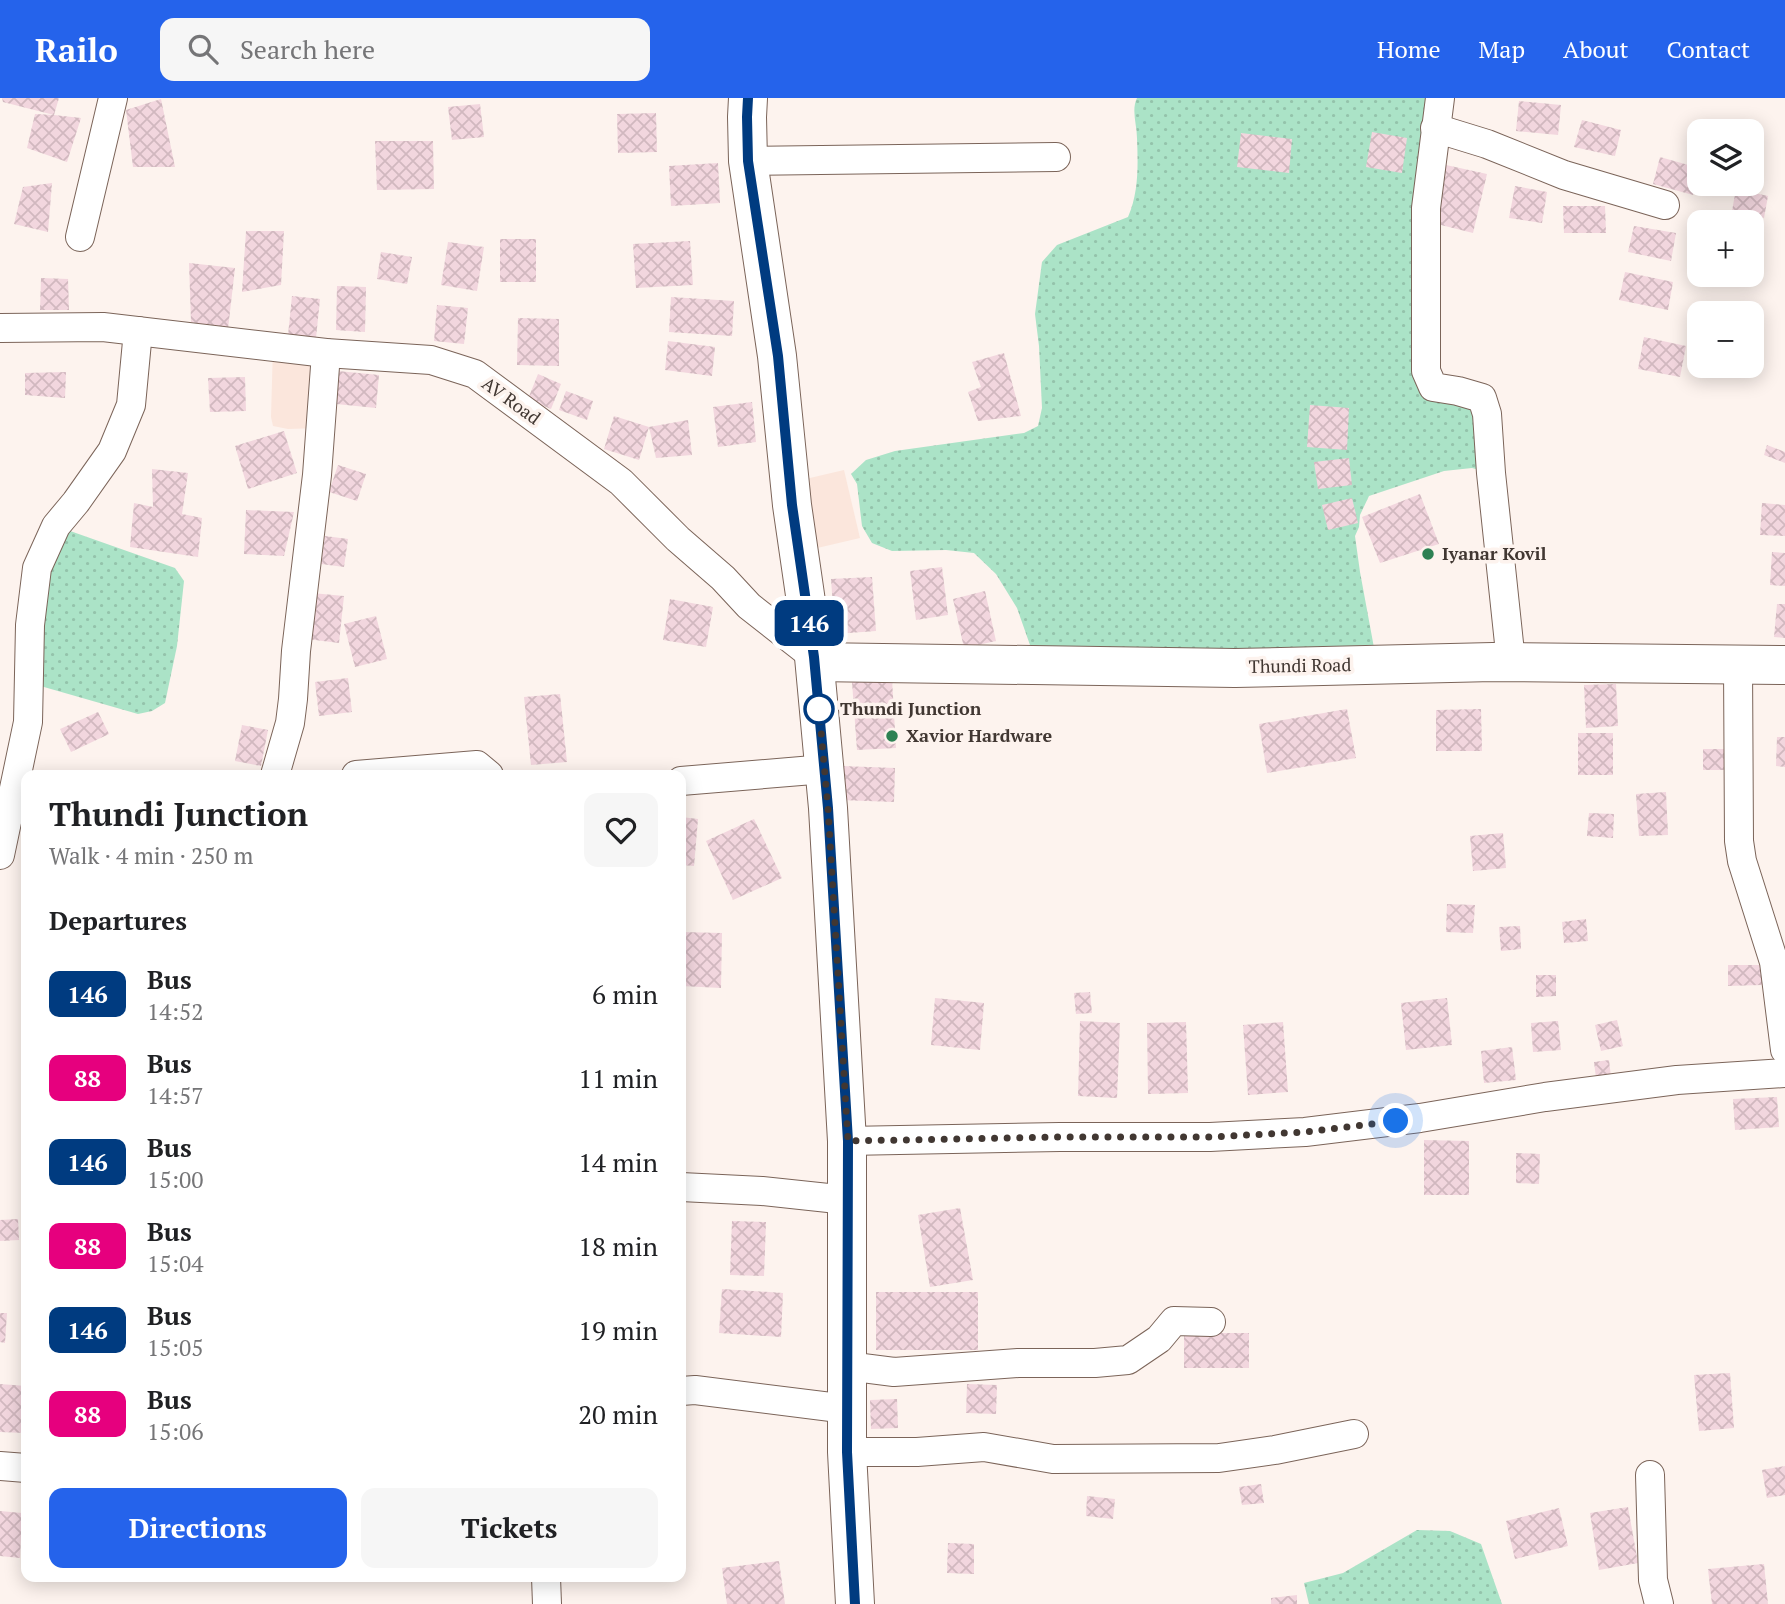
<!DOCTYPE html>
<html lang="en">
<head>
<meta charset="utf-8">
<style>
  :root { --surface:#fff; --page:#f6f6f6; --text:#202124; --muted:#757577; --accent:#2563eb }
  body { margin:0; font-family:"PT Serif",serif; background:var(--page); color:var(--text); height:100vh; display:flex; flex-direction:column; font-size:26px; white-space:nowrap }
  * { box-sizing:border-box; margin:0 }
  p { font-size:23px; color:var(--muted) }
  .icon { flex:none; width:38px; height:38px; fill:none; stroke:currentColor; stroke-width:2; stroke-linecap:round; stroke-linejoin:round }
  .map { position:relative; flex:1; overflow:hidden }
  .panel { position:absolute; left:21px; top:672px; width:665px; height:812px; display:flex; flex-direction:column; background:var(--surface); border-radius:14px; box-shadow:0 4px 18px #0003 }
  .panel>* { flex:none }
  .badge { padding:0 14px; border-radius:10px; font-size:24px; line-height:46px }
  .controls { position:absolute; left:1687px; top:21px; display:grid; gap:14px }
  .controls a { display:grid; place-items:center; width:77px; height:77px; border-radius:14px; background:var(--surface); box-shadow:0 4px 18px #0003; font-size:35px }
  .you { position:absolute; width:35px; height:35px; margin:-18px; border:5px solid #fff; border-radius:50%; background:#1a73e8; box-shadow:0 0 0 10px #1a73e833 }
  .map>.badge { position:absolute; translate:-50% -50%; box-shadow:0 0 0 4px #fff }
  h2 { padding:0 28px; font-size:26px; line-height:63px }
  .round { display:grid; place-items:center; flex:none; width:74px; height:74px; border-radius:14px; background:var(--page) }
  .summary { display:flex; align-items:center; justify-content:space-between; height:119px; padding:0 28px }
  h1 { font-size:33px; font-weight:700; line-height:52px }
  .action { display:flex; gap:14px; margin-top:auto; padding:14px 28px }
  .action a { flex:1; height:80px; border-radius:14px; background:var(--accent); color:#fff; font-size:28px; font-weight:700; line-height:80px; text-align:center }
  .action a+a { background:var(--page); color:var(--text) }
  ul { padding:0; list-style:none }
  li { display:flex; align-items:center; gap:21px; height:84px; padding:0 28px }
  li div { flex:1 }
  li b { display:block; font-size:26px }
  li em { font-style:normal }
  li .badge { min-width:77px; font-weight:700; text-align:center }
  header { display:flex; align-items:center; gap:42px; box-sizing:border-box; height:98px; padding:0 35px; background:var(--accent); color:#fff }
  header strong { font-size:33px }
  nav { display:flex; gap:38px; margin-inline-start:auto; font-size:24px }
  .search { width:490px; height:63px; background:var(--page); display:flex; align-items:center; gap:18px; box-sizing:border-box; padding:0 24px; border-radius:14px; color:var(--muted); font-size:26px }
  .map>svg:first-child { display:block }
  .built { fill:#fbe6dc }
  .grass { fill:url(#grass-dots) }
  .building { fill:url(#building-cross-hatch) }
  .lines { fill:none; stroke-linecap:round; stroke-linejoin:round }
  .street-casing { stroke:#7b6459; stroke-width:30 }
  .secondary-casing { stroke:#7b6459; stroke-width:40 }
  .street { stroke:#fff; stroke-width:28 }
  .secondary { stroke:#fff; stroke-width:38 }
  .line-casing { stroke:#fff; stroke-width:16 }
  .line { stroke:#003b80; stroke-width:10 }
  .walk { stroke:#413732; stroke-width:7; stroke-dasharray:0 12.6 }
  .poi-dot { fill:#2d8153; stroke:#fdf3ee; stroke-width:2.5 }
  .stop-dot { fill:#fff; stroke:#003b80; stroke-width:3.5 }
  .labels { text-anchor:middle; stroke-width:7; stroke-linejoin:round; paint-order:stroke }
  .street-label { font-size:18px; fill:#413732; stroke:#fdf3ee }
  .poi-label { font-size:18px; font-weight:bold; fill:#413732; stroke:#fdf3ee; text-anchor:start }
  .stop-label { font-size:18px; font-weight:bold; fill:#413732; stroke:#fdf3ee; text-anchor:start }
</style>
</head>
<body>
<header>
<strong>Railo</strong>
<div class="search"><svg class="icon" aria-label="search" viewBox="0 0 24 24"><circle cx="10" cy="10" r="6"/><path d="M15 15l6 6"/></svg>Search here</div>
<nav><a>Home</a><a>Map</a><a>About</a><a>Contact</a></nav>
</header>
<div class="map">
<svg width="1785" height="1506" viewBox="0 0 1785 1506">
  <defs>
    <pattern id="grass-dots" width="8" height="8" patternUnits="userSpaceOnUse" patternTransform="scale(1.75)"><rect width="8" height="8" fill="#abe3c7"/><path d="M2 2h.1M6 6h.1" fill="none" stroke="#94c3ab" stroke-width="1.8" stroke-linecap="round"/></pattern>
    <pattern id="building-cross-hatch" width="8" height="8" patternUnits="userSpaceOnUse" patternTransform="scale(1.75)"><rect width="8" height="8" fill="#f2d6de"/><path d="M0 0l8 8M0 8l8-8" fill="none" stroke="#d1b8bf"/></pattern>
  </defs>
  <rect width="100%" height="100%" fill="#fdf3ee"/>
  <g class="built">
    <path d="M273,248L326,255L320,330L288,331L273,328L271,319Z"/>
    <path d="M844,372L860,440L813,451L797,383Z"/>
  </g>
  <g class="grass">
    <path d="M1137,0H1440L1426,273L1482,300L1491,375L1472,370L1444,373L1369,398L1360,417L1359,429L1355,438L1360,474L1377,566L1037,567L1017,510L996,476L974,455L946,452L892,453L872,445L862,428L857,386L851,376L866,362L895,353L1024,335L1038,328L1042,310L1039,248L1035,216L1042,164L1057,147L1128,119C1139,94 1138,66 1137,40C1137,27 1131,12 1137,0Z"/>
    <path d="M56,428L175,470L184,483L177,548L165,605L152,613L138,616L30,585Z"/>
    <path d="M1417,1432L1450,1433L1481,1446L1502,1506H1309L1304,1485L1343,1475Z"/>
  </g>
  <g class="building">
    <path d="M2,0H59L54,17L81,20L67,64L27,50L35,16L54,17L3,4Z"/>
    <path d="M161,1L175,69H133L126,12Z"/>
    <path d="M1519,3L1561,7L1558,37L1516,33Z"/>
    <path d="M480,6L484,39L452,42L448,9Z"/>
    <path d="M656,15L657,54L618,55L617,16Z"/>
    <path d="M1582,22L1621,32L1615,58L1574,49Z"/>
    <path d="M1372,34L1407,40L1402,75L1366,69Z"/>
    <path d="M1241,35L1292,41L1289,75L1237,69Z"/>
    <path d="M375,43H433L434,91L377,92Z"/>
    <path d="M1660,59L1699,70L1693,97L1653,86Z"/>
    <path d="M718,65L720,105L671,108L669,68Z"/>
    <path d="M1446,67L1487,76L1473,135L1433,125Z"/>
    <path d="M52,85L48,134L14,126L23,89Z"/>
    <path d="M1515,88L1547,94L1542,125L1509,120Z"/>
    <path d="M1736,91L1768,98L1764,120L1732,113Z"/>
    <path d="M1563,108H1605L1606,135H1564Z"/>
    <path d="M1634,128L1676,135L1671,163L1628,154Z"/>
    <path d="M246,133H284L281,187L242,194Z"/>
    <rect x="500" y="141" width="36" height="43"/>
    <path d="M690,143L693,187L636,190L633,146Z"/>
    <path d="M448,144L484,149L477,193L441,187Z"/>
    <path d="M381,154L412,159L407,186L377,181Z"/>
    <path d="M189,165L235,170L228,231L191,224Z"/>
    <path d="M1625,174L1673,184L1668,212L1619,202Z"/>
    <path d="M41,180L68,181L69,212H40Z"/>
    <path d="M337,188L366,189L365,234L336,232Z"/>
    <path d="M292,198L320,201L316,240L288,237Z"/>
    <path d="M671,199L734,203L732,238L669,234Z"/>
    <path d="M437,207L468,210L464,246L434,243Z"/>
    <path d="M518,220L559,221V268L517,267Z"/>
    <path d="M1644,239L1686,248L1680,279L1638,271Z"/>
    <path d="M668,243L715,249L712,278L665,272Z"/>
    <path d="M1004,255L1021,318L978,323L968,294L981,289L972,264Z"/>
    <path d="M338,273L379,277L376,310L336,306Z"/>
    <path d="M66,274L65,300L25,297V275Z"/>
    <path d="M538,276L561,286L551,311L528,301Z"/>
    <path d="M245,279L246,313L210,314L208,280Z"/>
    <path d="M566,293L593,303L587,322L559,312Z"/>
    <path d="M752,304L756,344L718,349L713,309Z"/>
    <path d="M1310,307L1349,310L1347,352L1307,349Z"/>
    <path d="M614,318L649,329L639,362L604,351Z"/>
    <path d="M688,322L692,357L656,360L649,329Z"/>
    <path d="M284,333L297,375L248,391L235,348Z"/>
    <path d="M1767,347L1785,354V365L1764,357Z"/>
    <path d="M1349,360L1352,387L1318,391L1314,364Z"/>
    <path d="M338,367L366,376L357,403L329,394Z"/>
    <path d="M152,371L188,375L182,416L202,420L198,459L130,449L134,405L153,409Z"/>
    <path d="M1420,396L1439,446L1380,465L1362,419Z"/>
    <path d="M1352,400L1358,425L1328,432L1322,407Z"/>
    <path d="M1762,405L1785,407V438L1760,437Z"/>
    <path d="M246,412L294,414L284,458L244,456Z"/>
    <path d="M325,438L348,441L344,469L321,466Z"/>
    <path d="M1772,454L1785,455V488L1770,487Z"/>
    <path d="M942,469L948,517L916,522L910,473Z"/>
    <path d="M872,479L876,533L835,536L831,481Z"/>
    <path d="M985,493L996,543L964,550L953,501Z"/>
    <path d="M312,495L344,498L339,545L307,541Z"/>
    <path d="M670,501L713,509L706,549L663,542Z"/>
    <path d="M1777,506H1785V540L1774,539Z"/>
    <path d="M376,518L387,561L355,569L344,526Z"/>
    <path d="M348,580L352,614L319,618L315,584Z"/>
    <path d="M892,581L896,650L857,652L852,584Z"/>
    <path d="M1616,586L1618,628L1586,630L1584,587Z"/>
    <path d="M560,596L567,664L531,667L524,599Z"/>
    <path d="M1347,611L1356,660L1267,675L1259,626Z"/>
    <path d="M1481,611L1482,653H1436V612Z"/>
    <path d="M98,614L109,636L71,654L60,631Z"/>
    <path d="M242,627L268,632L261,668L235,663Z"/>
    <rect x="1578" y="635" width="35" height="42"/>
    <path d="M1777,639H1785V669L1776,668Z"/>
    <rect x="1703" y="651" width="21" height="21"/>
    <path d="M842,668L895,670L894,704L841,702Z"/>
    <path d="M1666,694L1668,737L1639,738L1636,696Z"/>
    <path d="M1589,715L1614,716L1613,740L1587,738Z"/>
    <path d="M681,719L698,721L694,768L681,767Z"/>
    <path d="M754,721L782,780L733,802L706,743Z"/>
    <path d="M1503,735L1506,770L1473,773L1470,738Z"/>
    <path d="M1447,806L1475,807L1473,835L1446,834Z"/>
    <path d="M1586,821L1588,843L1564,845L1562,824Z"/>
    <path d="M1520,828L1521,851L1501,853L1499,829Z"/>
    <path d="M681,834L722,835L721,890L681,888Z"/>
    <path d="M1728,867H1762V887L1728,888Z"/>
    <path d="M1536,877H1556V898L1536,899Z"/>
    <path d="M1090,894L1092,915L1076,916L1074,895Z"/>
    <path d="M935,900L984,905L980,952L931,947Z"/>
    <path d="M1447,900L1452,947L1406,952L1401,905Z"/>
    <path d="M1617,922L1623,948L1601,953L1595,927Z"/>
    <path d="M1080,923L1120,925L1117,1000L1078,998Z"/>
    <path d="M1558,923L1561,952L1533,954L1531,925Z"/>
    <path d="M1186,924L1188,995L1148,996L1147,925Z"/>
    <path d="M1283,924L1288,994L1248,997L1243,927Z"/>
    <path d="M1512,949L1516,982L1484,985L1481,953Z"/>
    <path d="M1609,962L1611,979L1596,980L1594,964Z"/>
    <path d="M1777,999L1779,1029L1735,1032L1733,1001Z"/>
    <path d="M1424,1042L1469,1043V1097H1424Z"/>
    <path d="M1516,1055L1540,1056L1539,1086L1516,1085Z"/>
    <path d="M960,1110L973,1182L930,1189L918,1117Z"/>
    <path d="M18,1121L19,1142L0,1143V1122Z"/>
    <path d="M732,1123L766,1124L764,1178L730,1177Z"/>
    <path d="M722,1191L783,1195L781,1239L719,1235Z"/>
    <rect x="876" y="1194" width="102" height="58"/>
    <path d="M0,1215H7L5,1245L0,1244Z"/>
    <rect x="1184" y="1235" width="65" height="35"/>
    <path d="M1730,1275L1734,1330L1699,1333L1694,1277Z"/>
    <path d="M0,1286L26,1288L25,1335L0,1334Z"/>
    <path d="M967,1286L997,1287L996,1316L966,1315Z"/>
    <path d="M897,1301L898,1330L871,1331L870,1302Z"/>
    <path d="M1785,1368V1397L1767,1400L1762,1372Z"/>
    <path d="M1261,1386L1264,1405L1242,1407L1239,1389Z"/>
    <path d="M1087,1398L1115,1401L1113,1421L1086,1418Z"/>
    <path d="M1628,1409L1638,1465L1599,1472L1590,1415Z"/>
    <path d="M1559,1410L1568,1448L1515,1461L1506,1423Z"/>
    <path d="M0,1413L22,1415L20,1460L0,1458Z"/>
    <path d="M948,1445L974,1446V1476L947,1475Z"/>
    <path d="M779,1463L785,1506H727L722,1470Z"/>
    <path d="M1764,1466L1768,1506H1712L1708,1471Z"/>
    <path d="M1297,1497V1506H1271V1500Z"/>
  </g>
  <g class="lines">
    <defs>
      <g id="street">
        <path d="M1440,0L1426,110V273L1433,289L1458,293L1482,300L1487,316L1491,375L1511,564"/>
        <path d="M1435,30L1487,46L1564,77L1665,107"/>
        <path d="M748,63L1056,59"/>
        <path d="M80,139L113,0"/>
        <path d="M0,230L103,229L326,255L431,262L475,276L621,384L678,441L723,480L749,508L814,559"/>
        <path d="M1738,566L1739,743L1742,763L1774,864L1785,952"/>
        <path d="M275,677L290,625L293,601L296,553L317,377L326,255"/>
        <path d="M356,677L477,667L489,677"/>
        <path d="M681,683L825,671"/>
        <path d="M0,757L28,624L30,527L37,470L56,428L76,404L112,353L131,307L138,233"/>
        <path d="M847,1043L1060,1039H1210L1305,1034L1420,1020L1545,999L1677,982L1785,975"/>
        <path d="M681,1089L762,1093L847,1102"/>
        <path d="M847,1268L894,1274L1018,1265H1095L1128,1262L1159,1241L1174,1223L1211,1224"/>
        <path d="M681,1293L695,1292L847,1311"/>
        <path d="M847,1354H917L984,1349L1053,1361L1219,1360L1275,1352L1354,1336"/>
        <path d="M0,1368L26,1370"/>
        <path d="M1650,1377L1653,1482L1659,1506"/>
        <path d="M546,1479L547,1506"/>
      </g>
      <g id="secondary">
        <path d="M748,0L747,19L748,63L777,258L792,407L814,559L828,710L847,1043V1354L855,1506"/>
        <path d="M815,564L1235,570L1493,564L1785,567"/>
      </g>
    </defs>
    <use href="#street" class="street-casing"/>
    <use href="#secondary" class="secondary-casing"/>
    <use href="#street" class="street"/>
    <use href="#secondary" class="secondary"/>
  </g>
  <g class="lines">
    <defs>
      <path id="line" d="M748,0L747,19L748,63L778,258L792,407L814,559L828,710L848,1043L847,1354L855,1506"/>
    </defs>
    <use href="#line" class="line-casing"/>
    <use href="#line" class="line"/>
    <path class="walk" d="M819,611L828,710L848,1043L1060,1039H1210L1305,1034L1396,1023"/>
  </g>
  <g class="poi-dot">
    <circle cx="1428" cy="456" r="7"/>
    <circle cx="892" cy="638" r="7"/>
  </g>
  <circle class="stop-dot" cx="819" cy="611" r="14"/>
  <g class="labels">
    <g class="street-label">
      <text transform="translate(511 303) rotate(36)" y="6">AV Road</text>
      <text transform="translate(1300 568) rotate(-1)" y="6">Thundi Road</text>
    </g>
    <g class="poi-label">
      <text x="1442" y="462">Iyanar Kovil</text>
      <text x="906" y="644">Xavior Hardware</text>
    </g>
    <g class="stop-label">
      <text x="840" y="617">Thundi Junction</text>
    </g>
  </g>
</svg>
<div class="controls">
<a><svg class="icon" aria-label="layers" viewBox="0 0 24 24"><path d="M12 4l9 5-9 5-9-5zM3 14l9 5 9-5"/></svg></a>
<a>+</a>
<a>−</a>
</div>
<div class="you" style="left:1396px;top:1023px"></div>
<b class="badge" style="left:809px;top:525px;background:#003b80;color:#fff">146</b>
<section class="panel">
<div class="summary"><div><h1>Thundi Junction</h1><p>Walk · 4 min · 250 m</p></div><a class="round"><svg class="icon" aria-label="heart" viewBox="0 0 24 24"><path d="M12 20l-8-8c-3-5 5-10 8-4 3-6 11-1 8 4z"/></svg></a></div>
<h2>Departures</h2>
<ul>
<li><span class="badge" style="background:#003b80;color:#fff">146</span><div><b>Bus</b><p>14:52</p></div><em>6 min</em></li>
<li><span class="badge" style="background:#e6007e;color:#fff">88</span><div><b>Bus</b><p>14:57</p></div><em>11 min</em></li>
<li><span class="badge" style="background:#003b80;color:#fff">146</span><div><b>Bus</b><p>15:00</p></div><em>14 min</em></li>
<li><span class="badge" style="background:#e6007e;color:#fff">88</span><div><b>Bus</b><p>15:04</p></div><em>18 min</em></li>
<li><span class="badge" style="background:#003b80;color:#fff">146</span><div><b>Bus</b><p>15:05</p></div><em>19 min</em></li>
<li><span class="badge" style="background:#e6007e;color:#fff">88</span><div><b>Bus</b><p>15:06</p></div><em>20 min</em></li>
</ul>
<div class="action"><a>Directions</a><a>Tickets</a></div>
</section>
</div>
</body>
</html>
